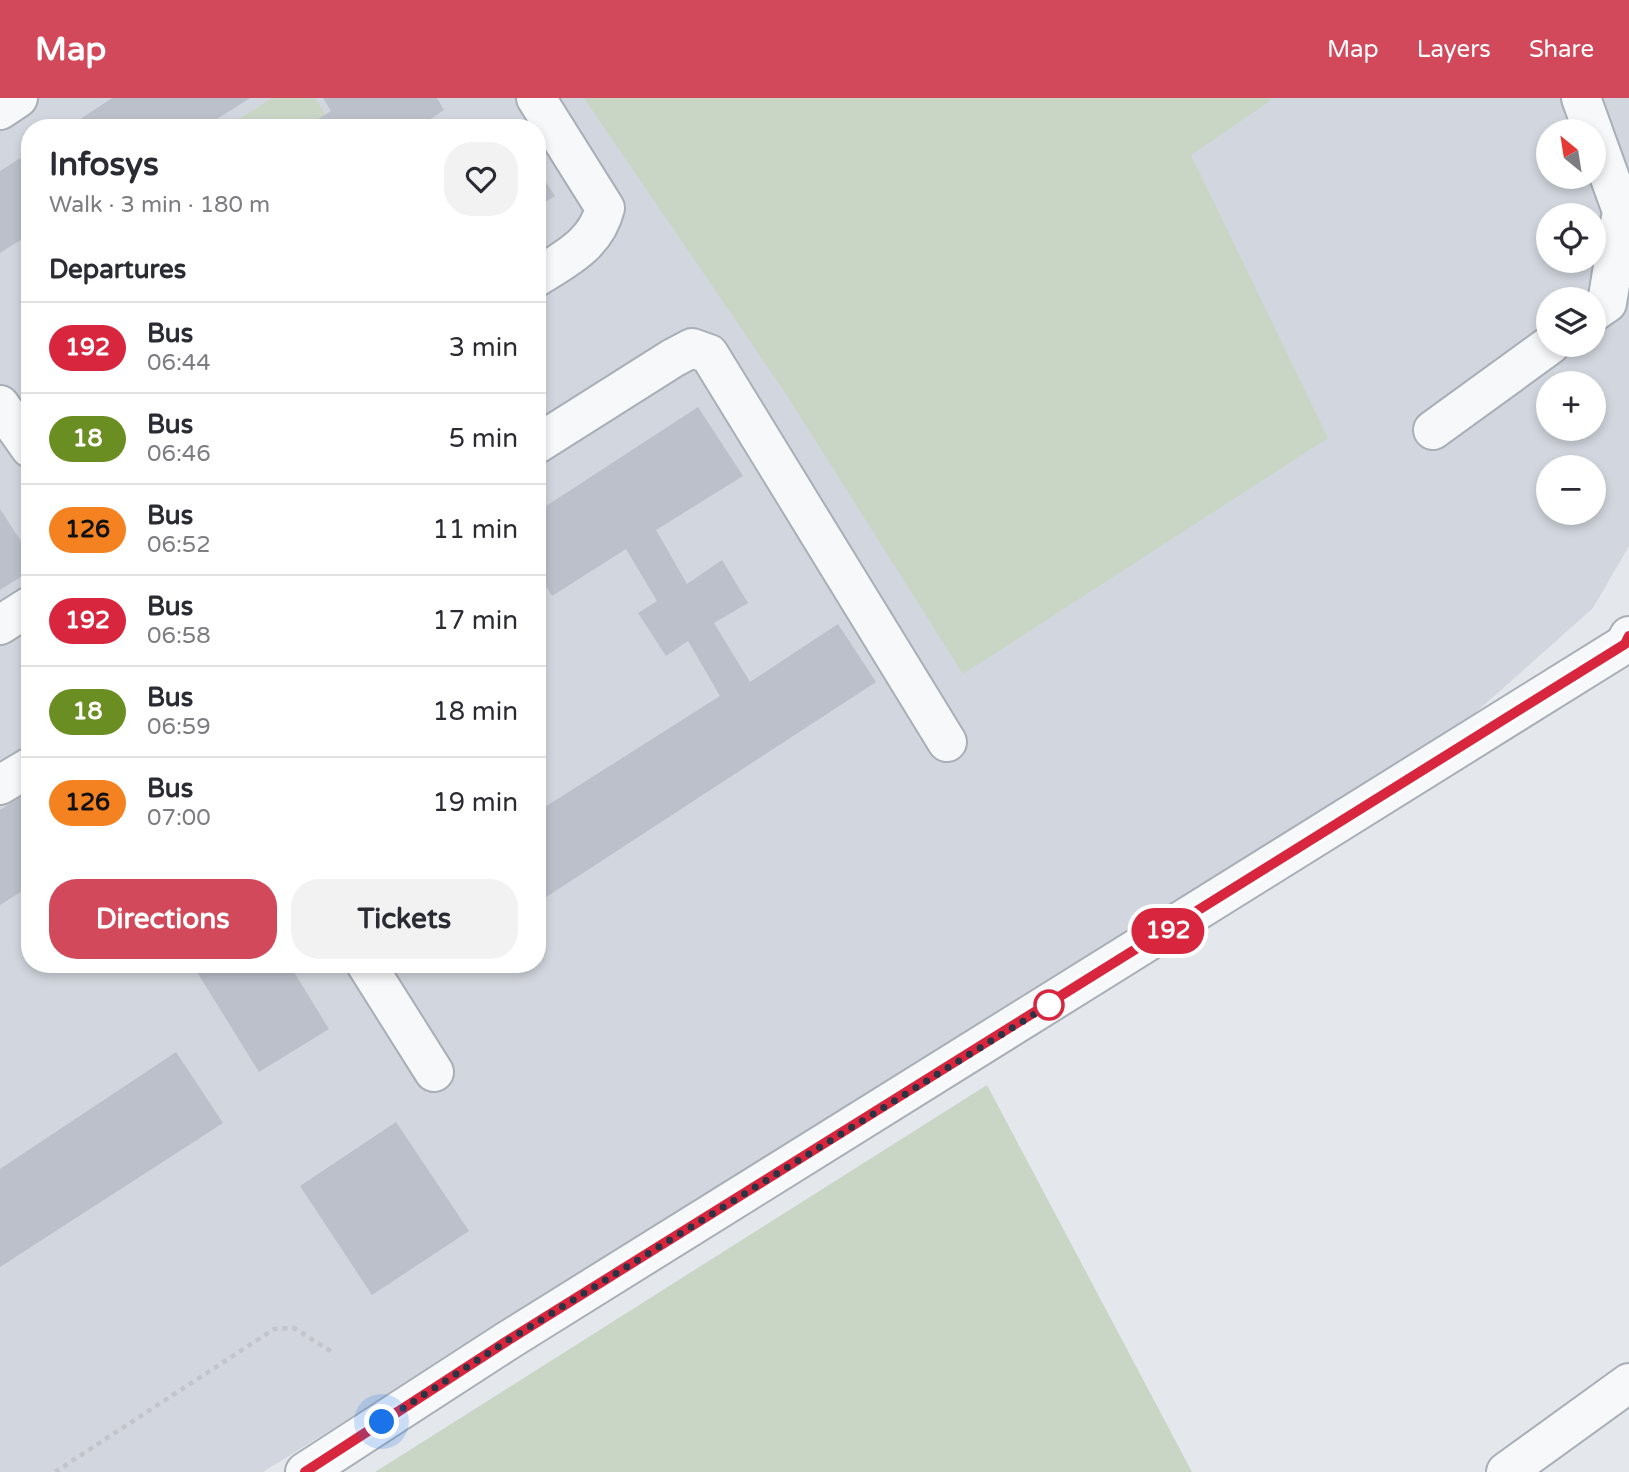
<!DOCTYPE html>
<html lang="en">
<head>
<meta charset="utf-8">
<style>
  :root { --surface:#fff; --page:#f2f2f3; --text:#2b2b33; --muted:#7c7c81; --line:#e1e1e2; --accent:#d1495b }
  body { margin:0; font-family:"Varela Round",sans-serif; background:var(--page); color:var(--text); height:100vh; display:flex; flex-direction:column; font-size:26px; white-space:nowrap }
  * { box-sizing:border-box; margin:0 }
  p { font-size:23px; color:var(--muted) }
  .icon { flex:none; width:38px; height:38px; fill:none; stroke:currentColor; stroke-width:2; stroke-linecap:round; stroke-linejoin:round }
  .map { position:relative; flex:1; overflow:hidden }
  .panel { position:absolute; left:21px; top:21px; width:525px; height:854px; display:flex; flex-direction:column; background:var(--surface); border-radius:28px; box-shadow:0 4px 10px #0003 }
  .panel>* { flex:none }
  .badge { padding:0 14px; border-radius:23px; font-size:24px; line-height:46px }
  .needle { width:46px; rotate:330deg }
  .fabs { position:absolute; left:1536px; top:21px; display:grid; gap:14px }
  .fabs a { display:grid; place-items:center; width:70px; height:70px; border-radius:50%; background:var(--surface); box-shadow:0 4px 10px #0003; font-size:35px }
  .you { position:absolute; width:35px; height:35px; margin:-18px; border:5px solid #fff; border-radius:50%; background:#1a73e8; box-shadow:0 0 0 10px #1a73e833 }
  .map>.badge { position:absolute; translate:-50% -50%; box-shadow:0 0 0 4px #fff }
  h2 { padding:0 28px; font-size:26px; line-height:63px }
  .round { display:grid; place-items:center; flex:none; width:74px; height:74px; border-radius:28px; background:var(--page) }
  .summary { display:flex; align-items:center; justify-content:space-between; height:119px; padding:0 28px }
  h1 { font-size:33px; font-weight:800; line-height:52px }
  .primary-button { display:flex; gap:14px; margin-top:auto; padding:14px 28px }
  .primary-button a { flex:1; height:80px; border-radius:28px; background:var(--accent); color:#fff; font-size:28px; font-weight:800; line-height:80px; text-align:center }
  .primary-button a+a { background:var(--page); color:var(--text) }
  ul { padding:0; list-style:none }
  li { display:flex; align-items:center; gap:21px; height:91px; padding:0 28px; border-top:2px solid var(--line) }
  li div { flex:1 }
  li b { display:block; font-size:26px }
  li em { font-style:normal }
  li .badge { min-width:77px; font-weight:700; text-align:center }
  header { display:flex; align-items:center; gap:42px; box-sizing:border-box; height:98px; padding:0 35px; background:var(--accent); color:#fff }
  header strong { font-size:33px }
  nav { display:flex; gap:38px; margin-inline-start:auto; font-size:24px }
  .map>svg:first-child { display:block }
  .built { fill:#d2d6de; fill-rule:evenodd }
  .green { fill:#c9d6c5 }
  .building { fill:#bbc0ca }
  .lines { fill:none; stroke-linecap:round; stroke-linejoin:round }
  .minor-casing { stroke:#a9aeb7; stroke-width:42 }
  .path { stroke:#c2c5cb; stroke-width:4.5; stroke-dasharray:5 5; stroke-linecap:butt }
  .minor { stroke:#f7f8fa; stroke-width:38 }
  .line-casing { stroke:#fff; stroke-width:16 }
  .line { stroke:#d7263d; stroke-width:10 }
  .walk { stroke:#2b3445; stroke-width:7; stroke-dasharray:0 12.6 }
  .stop-dot { fill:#fff; stroke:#d7263d; stroke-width:3.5 }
</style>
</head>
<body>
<header>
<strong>Map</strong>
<nav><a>Map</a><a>Layers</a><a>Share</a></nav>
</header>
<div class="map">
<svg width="1629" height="1374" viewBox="0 0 1629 1374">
  <rect width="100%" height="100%" fill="#e4e7ec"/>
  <path class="built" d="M0,0H1629V448L1593,510L1447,640L263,1374H0ZM30,30H537V866H30ZM1549,33H1594V79H1549ZM1549,117H1594V163H1549ZM1549,201H1594V247H1549ZM1549,285H1594V331H1549ZM1549,369H1594V415H1549Z"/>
  <g class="green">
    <path d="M272,0H315L334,30H225Z"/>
    <path d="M584,0H1269L1270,3L1191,57L1328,340L963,576L786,296Z"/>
    <path d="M987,987L1192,1374H375Z"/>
  </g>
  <g class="building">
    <path d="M112,0H250L203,30H67Z"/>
    <path d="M323,0H437L444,12L417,30H315L311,25L331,13Z"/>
    <path d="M30,54V136L0,155V73Z"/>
    <path d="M537,71L555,98L537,109Z"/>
    <path d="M698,309L743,378L656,432L687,486L722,462L748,505L714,525L750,584L838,526L876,584L537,805V714L720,598L688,543L666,558L638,515L657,503L626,451L552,498L537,473V414Z"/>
    <path d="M0,411L30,457V473L0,492Z"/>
    <path d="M30,693V788L0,807V712Z"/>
    <path d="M192,866H289L329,931L259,974Z"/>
    <path d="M176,954L223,1025L0,1169V1071Z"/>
    <path d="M396,1024L469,1133L372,1197L300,1088Z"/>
  </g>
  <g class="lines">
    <defs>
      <g id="minor">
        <path d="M536,0L605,110C596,146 567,160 537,179"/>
        <path d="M1581,0L1593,33"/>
        <path d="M0,12L18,0"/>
        <path d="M1594,36L1622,113L1607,205L1594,214"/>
        <path d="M0,307L30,350"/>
        <path d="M1433,332L1550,247"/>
        <path d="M537,346L673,260L692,250L709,256L947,644"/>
        <path d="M0,527L30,508"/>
        <path d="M0,687L30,669"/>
        <path d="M366,866L434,974"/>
        <path d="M305,1374L507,1243L1625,546L1629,538"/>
        <path d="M1506,1374L1629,1285"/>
      </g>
    </defs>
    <use href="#minor" class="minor-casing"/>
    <path class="path" d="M55,1374L274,1231L294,1230L332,1254"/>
    <use href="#minor" class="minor"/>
  </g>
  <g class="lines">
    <defs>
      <path id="line" d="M305,1374L507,1243L1625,546L1629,538"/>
    </defs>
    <use href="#line" class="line-casing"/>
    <use href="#line" class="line"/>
    <path class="walk" d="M382,1324L507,1243L1049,907"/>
  </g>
  <circle class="stop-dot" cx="1049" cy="907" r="14"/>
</svg>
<div class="fabs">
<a><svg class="needle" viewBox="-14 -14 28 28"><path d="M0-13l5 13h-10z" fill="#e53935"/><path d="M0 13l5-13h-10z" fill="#7c7c81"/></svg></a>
<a><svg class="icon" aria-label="locate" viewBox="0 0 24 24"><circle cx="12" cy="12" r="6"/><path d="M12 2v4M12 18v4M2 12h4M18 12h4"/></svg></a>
<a><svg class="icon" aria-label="layers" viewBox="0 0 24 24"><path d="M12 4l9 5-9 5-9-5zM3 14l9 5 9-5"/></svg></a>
<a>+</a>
<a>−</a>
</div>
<div class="you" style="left:382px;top:1324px"></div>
<b class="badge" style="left:1168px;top:833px;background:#d7263d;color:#fff">192</b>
<section class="panel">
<div class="summary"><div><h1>Infosys</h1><p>Walk · 3 min · 180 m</p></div><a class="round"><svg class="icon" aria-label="heart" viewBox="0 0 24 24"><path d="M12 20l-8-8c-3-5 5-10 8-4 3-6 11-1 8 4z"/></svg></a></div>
<h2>Departures</h2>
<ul>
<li><span class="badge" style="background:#d7263d;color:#fff">192</span><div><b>Bus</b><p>06:44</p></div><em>3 min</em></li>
<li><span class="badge" style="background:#6b8e23;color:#fff">18</span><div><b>Bus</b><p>06:46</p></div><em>5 min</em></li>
<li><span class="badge" style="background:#f58220;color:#111">126</span><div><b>Bus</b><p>06:52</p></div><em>11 min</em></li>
<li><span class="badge" style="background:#d7263d;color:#fff">192</span><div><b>Bus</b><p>06:58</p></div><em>17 min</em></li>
<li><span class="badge" style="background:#6b8e23;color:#fff">18</span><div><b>Bus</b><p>06:59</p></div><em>18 min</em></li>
<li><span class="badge" style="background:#f58220;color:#111">126</span><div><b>Bus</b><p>07:00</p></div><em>19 min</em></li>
</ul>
<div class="primary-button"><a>Directions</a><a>Tickets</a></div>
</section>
</div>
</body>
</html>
